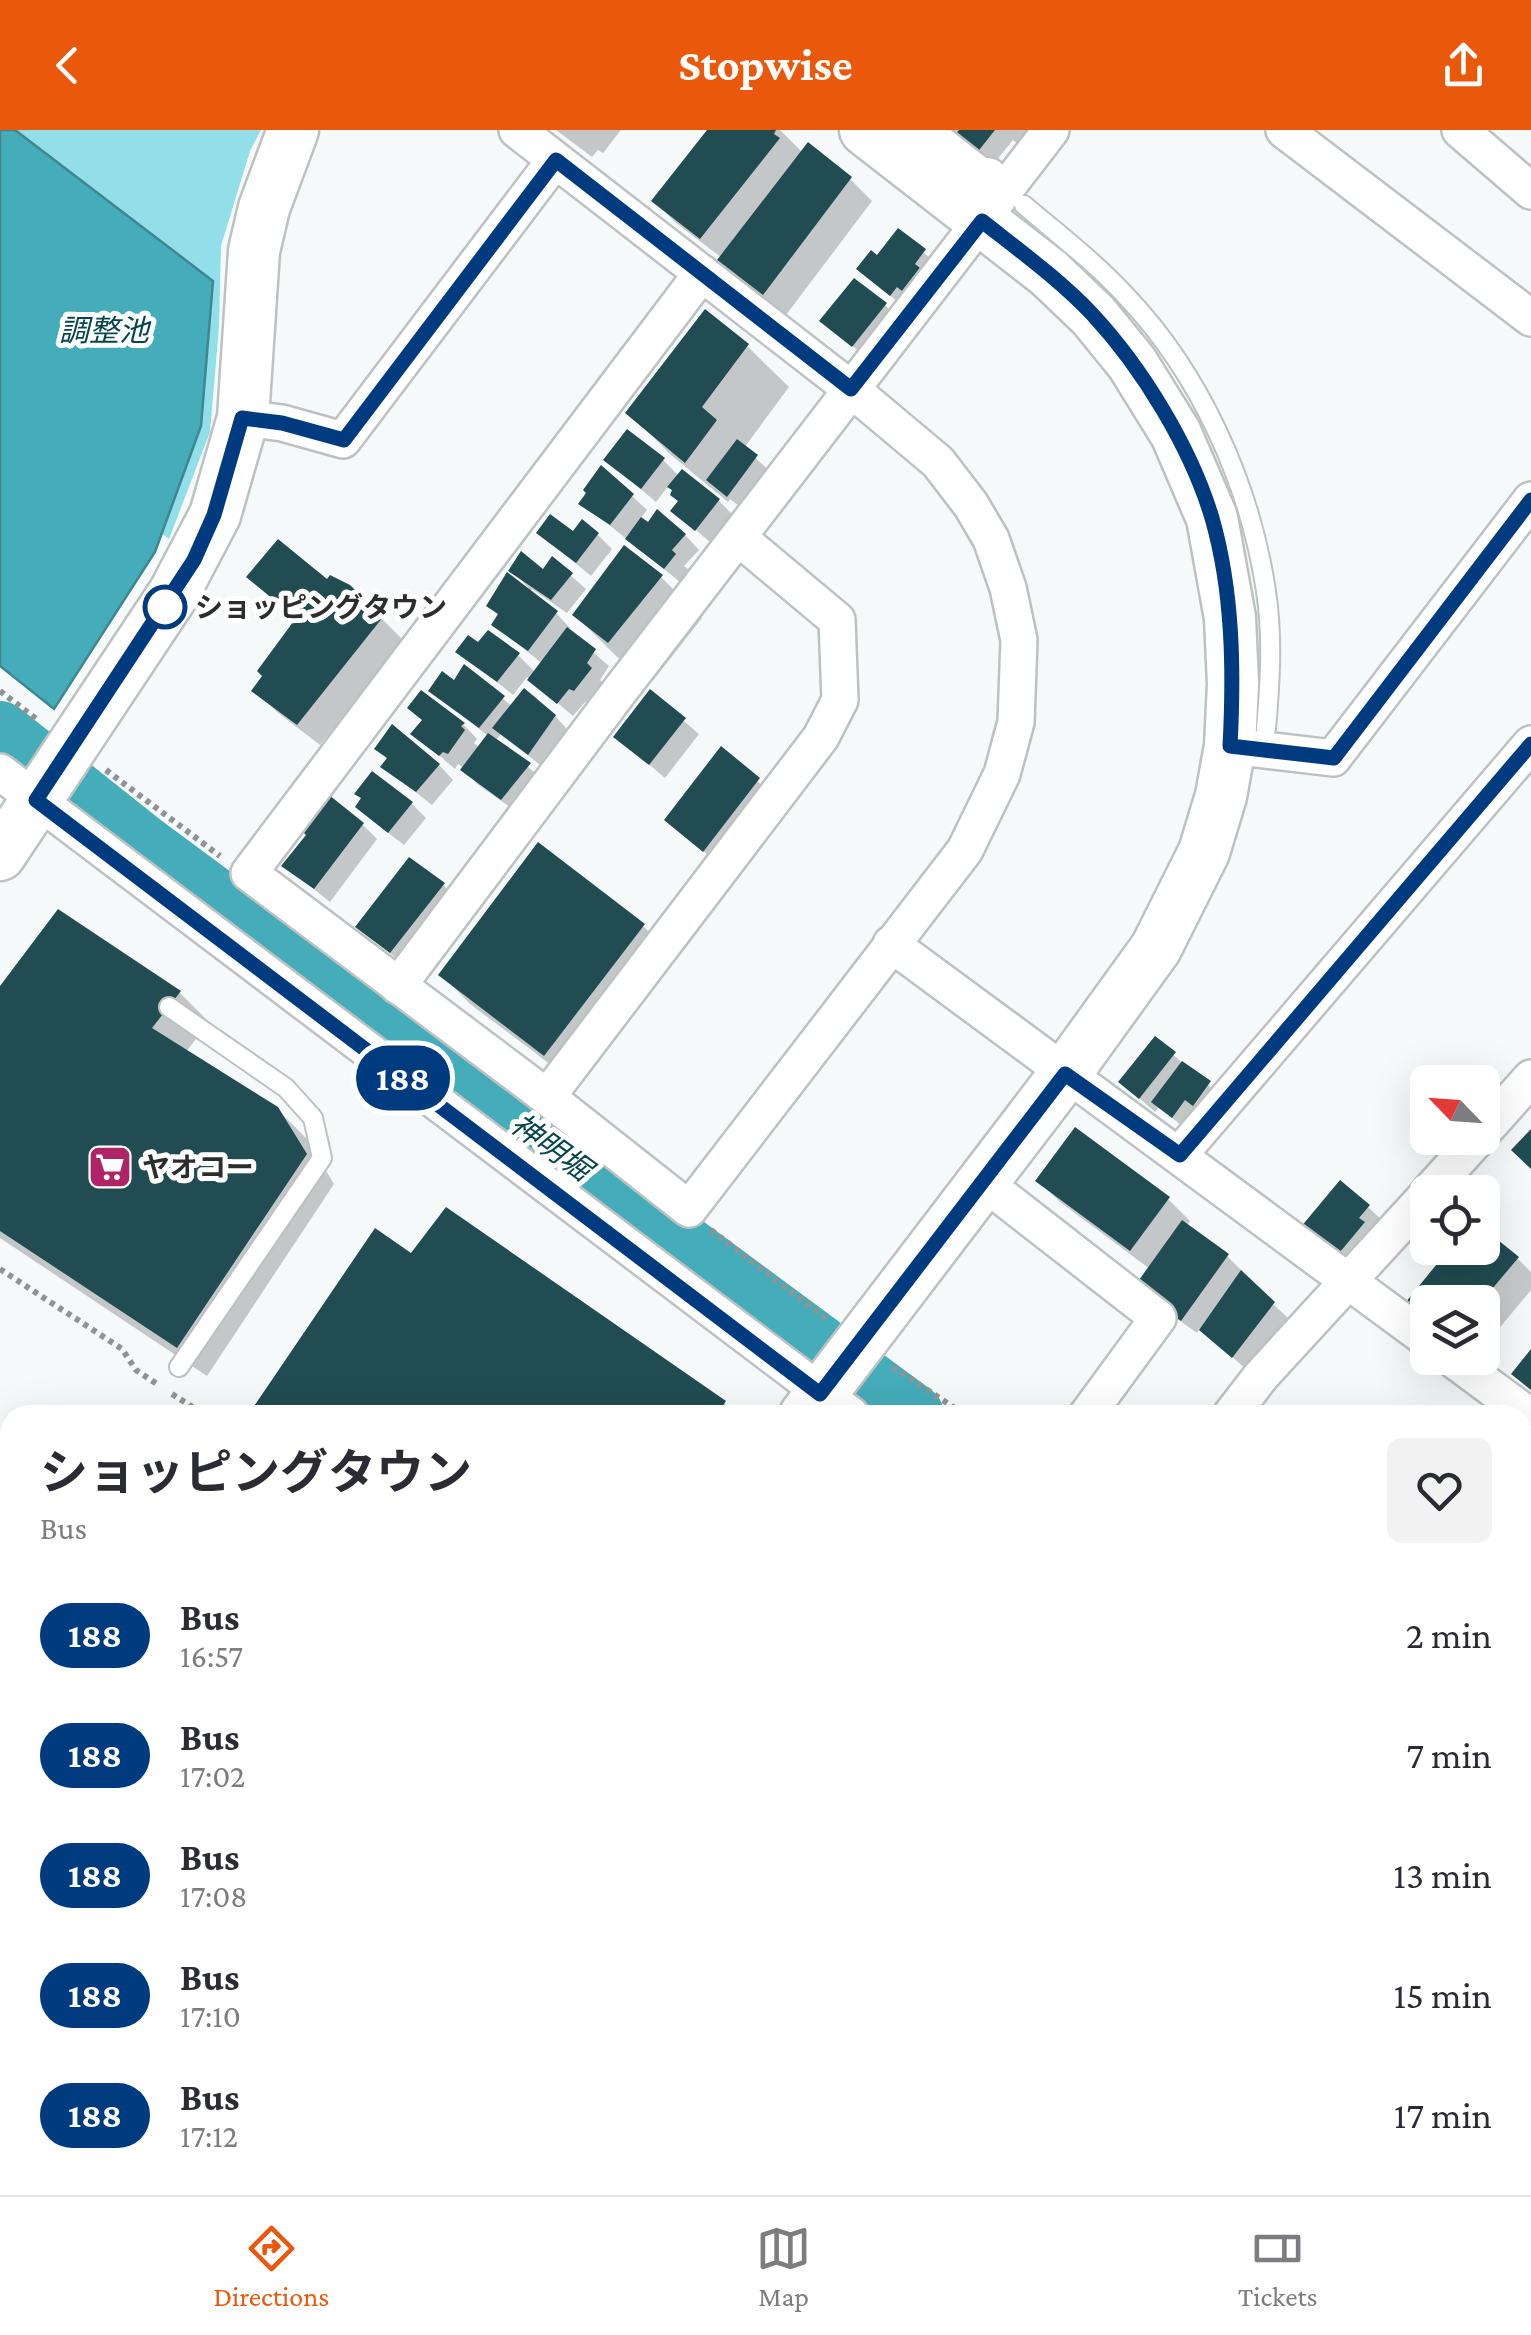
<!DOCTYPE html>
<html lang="en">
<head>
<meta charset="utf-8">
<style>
  :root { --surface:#fff; --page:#f2f2f3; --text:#2b2b33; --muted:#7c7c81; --line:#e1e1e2; --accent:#ea580c }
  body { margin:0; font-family:"Crimson Pro","Noto Sans JP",serif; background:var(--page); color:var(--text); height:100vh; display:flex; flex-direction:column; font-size:38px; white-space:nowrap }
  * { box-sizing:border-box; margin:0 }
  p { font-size:32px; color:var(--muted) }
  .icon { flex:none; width:55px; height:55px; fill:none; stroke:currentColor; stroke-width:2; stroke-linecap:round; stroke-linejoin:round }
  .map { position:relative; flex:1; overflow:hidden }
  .panel { position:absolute; left:0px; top:1275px; width:1532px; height:790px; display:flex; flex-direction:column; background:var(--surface); border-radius:30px 30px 0 0; box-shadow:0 10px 40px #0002 }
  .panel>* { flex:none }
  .badge { padding:0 20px; border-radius:32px; font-size:35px; line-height:65px }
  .needle { width:65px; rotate:295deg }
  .fabs { position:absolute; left:1410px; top:935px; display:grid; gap:20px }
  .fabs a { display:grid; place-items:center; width:90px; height:90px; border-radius:15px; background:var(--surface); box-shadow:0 10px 40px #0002; font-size:50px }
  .map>.badge { position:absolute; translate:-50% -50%; box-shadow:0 0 0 5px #fff }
  .round { display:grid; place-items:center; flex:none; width:105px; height:105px; border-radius:15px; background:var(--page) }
  .summary { display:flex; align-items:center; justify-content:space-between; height:170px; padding:0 40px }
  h1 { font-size:48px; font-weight:700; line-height:75px }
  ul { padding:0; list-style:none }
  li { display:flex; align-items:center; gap:30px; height:120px; padding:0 40px }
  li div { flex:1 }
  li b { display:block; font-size:38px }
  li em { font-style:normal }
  li .badge { min-width:110px; font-weight:700; text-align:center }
  header { display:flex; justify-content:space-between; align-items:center; height:130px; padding:0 40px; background:var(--accent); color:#fff; font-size:45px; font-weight:700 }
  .menu { display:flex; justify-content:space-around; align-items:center; height:140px; border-top:2px solid var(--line); background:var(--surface); font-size:28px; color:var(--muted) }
  .menu a { display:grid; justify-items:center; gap:5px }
  .menu .selected { color:var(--accent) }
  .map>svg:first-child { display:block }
  .green { fill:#92dee9 }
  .water { fill:#45acba; stroke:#3e8690; stroke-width:2.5 }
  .shadow { fill:#0003 }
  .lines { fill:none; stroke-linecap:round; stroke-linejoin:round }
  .river { stroke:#45acba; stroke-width:62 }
  .building { fill:#214c51 }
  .lane-casing { stroke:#bdc1c1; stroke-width:22 }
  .street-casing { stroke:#bdc1c1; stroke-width:40 }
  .secondary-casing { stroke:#bdc1c1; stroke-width:55 }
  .path { stroke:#909393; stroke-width:6; stroke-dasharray:5 5; stroke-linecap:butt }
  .lane { stroke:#fff; stroke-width:18 }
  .street { stroke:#fff; stroke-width:35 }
  .secondary { stroke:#fff; stroke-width:50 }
  .line-casing { stroke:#fff; stroke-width:22 }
  .line { stroke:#003b80; stroke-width:15 }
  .stop-dot { fill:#fff; stroke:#003b80; stroke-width:5 }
  .labels { text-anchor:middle; stroke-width:10; stroke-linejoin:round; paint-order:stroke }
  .stop-label { font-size:28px; font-weight:bold; fill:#2c2e2e; stroke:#fff; text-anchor:start }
  .poi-label { font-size:28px; font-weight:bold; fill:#2c2e2e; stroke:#fff; text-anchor:start }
  .water-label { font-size:30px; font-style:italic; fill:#04454d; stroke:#fff }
</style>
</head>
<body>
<header><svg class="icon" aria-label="back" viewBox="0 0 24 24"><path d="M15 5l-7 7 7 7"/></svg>Stopwise<svg class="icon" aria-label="share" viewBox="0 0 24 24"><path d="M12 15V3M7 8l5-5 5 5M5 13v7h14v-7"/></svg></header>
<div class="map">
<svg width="1531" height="2065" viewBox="0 0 1531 2065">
  <rect width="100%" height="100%" fill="#f5f9f9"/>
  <path class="green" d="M0,0H261L250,21L221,116L219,197L210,302L169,409L0,280Z"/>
  <g class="water">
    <path d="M0,0H15L213,151L201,296L155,422L54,579L0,536Z"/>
    <path d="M1531,1837V2065H1416L1421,2055H1522V1854Z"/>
  </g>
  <g class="shadow">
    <path d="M556,0H621L603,23L598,20L592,27Z"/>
    <path d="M710,0H780L803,23L850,49L872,71L786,185L743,152L722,128L676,93L654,71Z"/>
    <path d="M938,0H1028L1030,1L1019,15L1013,10L992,36Z"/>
    <path d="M899,101L939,136L906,179L859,139L878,128Z"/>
    <path d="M885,175L900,190L868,229L823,191Z"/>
    <path d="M747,216L789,257L744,318L771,342L743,379L730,369L728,372L670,324L628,282Z"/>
    <path d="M606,330H663L679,346L718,370L733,385L711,413L674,381L680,372L669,355L656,372Z"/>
    <path d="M632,366L647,380L640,389L648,396L685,405L699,420L684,436L689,440L680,452L582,373Z"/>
    <path d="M539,403L598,405L612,419L591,446Z"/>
    <path d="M553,430L586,459L567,483L532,459L529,463L556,483L570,498L568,501L609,536L600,550L605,555L589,574L585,572L573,586L527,547L513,565L458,521L479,516L488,504L518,525L536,543L543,534L494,495L500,486L489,476L529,458L511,440L544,442Z"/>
    <path d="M249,447L327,452L382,489L404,511L320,615L277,582L255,560L298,490Z"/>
    <path d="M661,447L702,488L651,553L616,526L575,485Z"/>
    <path d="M465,538L512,576L555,586L569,601L544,638L501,604L495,611L543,649L517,682L477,654L464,638L458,634L455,639L414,604L423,591L463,594L477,609L474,613L480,618L488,606L431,561L454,553Z"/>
    <path d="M651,563L699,604L665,648L617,607Z"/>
    <path d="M378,619L439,635L453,650L432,675L384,637L389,630Z"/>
    <path d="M722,620L773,665L719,734L682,704Z"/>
    <path d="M411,673L426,688L404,715L373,691Z"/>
    <path d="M362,694L377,709L330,772L285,736L309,705Z"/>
    <path d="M443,755L458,770L406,836L358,797Z"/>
    <path d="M59,782L180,863L209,892L186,922L277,979L307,1009L334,1054L207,1246L0,1108V860Z"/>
    <path d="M643,796L672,825L575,953L470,874L441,844Z"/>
    <path d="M1155,909L1223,968L1188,1001L1159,977L1155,982L1121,952Z"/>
    <path d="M1038,1050L1168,1069L1190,1091L1186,1097L1227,1126L1242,1141L1240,1143L1288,1188L1248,1241L1200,1198L1197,1203L1152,1171L1150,1139L1060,1072Z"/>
    <path d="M1368,1077L1383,1091L1351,1140L1318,1112Z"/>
    <path d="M1453,1118H1482L1517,1128L1531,1142V1160L1482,1219V1172H1428L1404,1178Z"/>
    <path d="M412,1126L724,1273L736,1285H251Z"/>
    <path d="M1522,1333L1531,1341V1355L1522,1366Z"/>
    <path d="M0,1516L10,1523V1893L0,1890Z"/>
  </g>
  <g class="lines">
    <g class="river">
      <path d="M0,602L145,717L913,1285"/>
      <path d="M1522,1704L1531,1709"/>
    </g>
  </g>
  <g class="building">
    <path d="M707,0H776L774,4L780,8L700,109L651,71Z"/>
    <path d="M959,0H995L976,24L954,6Z"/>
    <path d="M808,12L852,47L763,165L717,130Z"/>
    <path d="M898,98L926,119L915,134L920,138L902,161L897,157L890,166L856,139L871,120L877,125Z"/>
    <path d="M854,148L887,173L852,217L819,191Z"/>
    <path d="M705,179L749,214L702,277L717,290L685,333L625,283Z"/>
    <path d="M627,299L665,328L641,359L603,330Z"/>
    <path d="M737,309L758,325L727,367L706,350Z"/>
    <path d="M601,335L634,364L610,395L578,374L586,363L583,360Z"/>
    <path d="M682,339L720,369L695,401L670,381L678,371L670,365L672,360L667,357Z"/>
    <path d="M657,379L686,404L672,420L676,424L664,439L625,409L641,387L648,392Z"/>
    <path d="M550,384L573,401L582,389L599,403L576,433L536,403Z"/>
    <path d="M278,409L327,449L330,445L350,455L383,487L297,595L251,561L262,546L257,541L296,488L246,447Z"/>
    <path d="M624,415L663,445L608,513L572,485Z"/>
    <path d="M521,421L543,439L552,426L573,443L551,470L508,441Z"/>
    <path d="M507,442L558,481L528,521L491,495L498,484L486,476Z"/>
    <path d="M567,497L596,519L587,533L592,538L574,561L569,559L557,574L527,550Z"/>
    <path d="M488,500L520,523L497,552L455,522L468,505L478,512Z"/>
    <path d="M464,534L505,566L479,598L428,561L442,541L454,550Z"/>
    <path d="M524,558L556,585L528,625L492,598Z"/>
    <path d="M650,559L686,588L649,635L613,607Z"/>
    <path d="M421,560L465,593L461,596L465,600L448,624L443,622L439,626L410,604L422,590L407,578Z"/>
    <path d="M392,594L440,634L416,662L380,637L387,628L374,619Z"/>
    <path d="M488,603L531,633L501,670L460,640Z"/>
    <path d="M721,616L760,648L703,722L664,690Z"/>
    <path d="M372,641L413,672L388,703L355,677L361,668L354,664Z"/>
    <path d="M329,665L364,693L314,759L281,736L306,705L302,701Z"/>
    <path d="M538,712L645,794L544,926L438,845Z"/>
    <path d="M409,727L445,753L390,823L355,797Z"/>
    <path d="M58,779L181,861L152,898L278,977L307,1024L177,1218L0,1101V856Z"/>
    <path d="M1155,906L1176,922L1139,969L1118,952Z"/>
    <path d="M1182,931L1211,951L1193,976L1185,970L1172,988L1151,972Z"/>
    <path d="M1075,997L1170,1067L1130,1121L1035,1051Z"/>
    <path d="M1531,999V1039L1511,1020Z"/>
    <path d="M1340,1050L1370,1075L1359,1088L1365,1092L1335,1128L1300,1098Z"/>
    <path d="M446,1077L726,1271L717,1285H248L375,1098L411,1123Z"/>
    <path d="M1182,1090L1229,1124L1181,1191L1134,1157Z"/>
    <path d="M1482,1097L1519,1127L1481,1172H1428V1200L1401,1178L1450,1118H1482Z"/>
    <path d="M1241,1140L1275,1172L1232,1228L1199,1200Z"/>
    <path d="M1531,1219V1260L1511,1244Z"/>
    <path d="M0,1513L10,1520V1874L0,1871Z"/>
  </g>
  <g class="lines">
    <defs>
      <g id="lane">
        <path d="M1024,75C1059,105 1096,133 1127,167C1201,245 1250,355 1266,461C1273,507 1270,553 1266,599"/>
        <path d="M169,877L286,958L313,988L322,1028L179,1237"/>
      </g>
      <g id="street">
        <path d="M517,0L851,259L938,332L971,375L991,409L1008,458L1019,510L1016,592L1002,644L965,720L689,1079L547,967L249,743L702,143"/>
        <path d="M922,0L978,44L989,46"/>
        <path d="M1284,0L1531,188"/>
        <path d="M1460,0L1531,61"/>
        <path d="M243,288L282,293L343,310L555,30"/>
        <path d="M1230,616L1333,628L1531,370"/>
        <path d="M0,642L851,1285"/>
        <path d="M891,814L1428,1210"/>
        <path d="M398,856L618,563L1051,0"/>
        <path d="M547,967L821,607L840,570L837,490L739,408"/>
        <path d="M1482,1003L1531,948"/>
        <path d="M1179,1025L1531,614"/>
        <path d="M982,1051L1158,1188L1087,1285"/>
        <path d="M1429,1062L1478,1008"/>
        <path d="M1451,1228L1531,1287"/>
        <path d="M1231,1285L1261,1246L1428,1064"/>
        <path d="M0,1485L10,1491"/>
        <path d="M1522,1741L1531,1747"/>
        <path d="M1522,1804L1531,1787"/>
        <path d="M677,2055L699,2065"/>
        <path d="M628,2065L633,2055"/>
        <path d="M732,2065L737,2055"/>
        <path d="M1177,2065L1182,2055"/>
        <path d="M1392,2065L1397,2055"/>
      </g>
      <g id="secondary">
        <path d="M0,725L174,463L215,385L243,288L254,121L264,78L293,0"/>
        <path d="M805,1285L1065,944L1156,818L1204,722L1221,666L1230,616L1233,554L1230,488L1212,388L1176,304L1132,233L1093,185L1049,143L865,0"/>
        <path d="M1522,1392L1531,1383"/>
        <path d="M0,1971L10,1975"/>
        <path d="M206,2055L230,2065"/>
        <path d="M360,2065L364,2055"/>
      </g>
    </defs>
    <use href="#lane" class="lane-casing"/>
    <use href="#street" class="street-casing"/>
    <use href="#secondary" class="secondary-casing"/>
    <g class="path">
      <path d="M0,561L39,591"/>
      <path d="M106,640L220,726"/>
      <path d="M711,1100L828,1190"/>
      <path d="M0,1139L122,1219L136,1240L157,1254"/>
      <path d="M893,1237L965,1285"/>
      <path d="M172,1264L191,1276L185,1285"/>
      <path d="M0,1444L10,1431"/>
    </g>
    <use href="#lane" class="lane"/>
    <use href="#street" class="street"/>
    <use href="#secondary" class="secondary"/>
  </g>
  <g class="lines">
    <defs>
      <path id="line" d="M1531,370L1334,628L1230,616C1234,541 1233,461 1212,388C1191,318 1143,239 1093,185C1060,150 1020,121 982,91L851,259L556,30L344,310L282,293L242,288L214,385L194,430L36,670L820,1264L1065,944L1180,1025L1531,614"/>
    </defs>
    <use href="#line" class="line-casing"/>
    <use href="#line" class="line"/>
  </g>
  <defs>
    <symbol id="supermarket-square" viewBox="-11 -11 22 22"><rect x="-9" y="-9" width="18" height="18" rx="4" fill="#ae2466" stroke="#fff"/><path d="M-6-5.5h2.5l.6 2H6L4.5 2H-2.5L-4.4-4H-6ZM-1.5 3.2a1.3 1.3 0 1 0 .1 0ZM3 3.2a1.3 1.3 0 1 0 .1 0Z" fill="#fff"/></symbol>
  </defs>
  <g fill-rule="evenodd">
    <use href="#supermarket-square" x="85" y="1012" width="50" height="50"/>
  </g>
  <circle class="stop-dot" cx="165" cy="477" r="20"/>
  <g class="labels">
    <g class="stop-label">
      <text x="195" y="487">ショッピングタウン</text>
    </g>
    <g class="poi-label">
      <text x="142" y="1047">ヤオコー</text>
    </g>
    <g class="water-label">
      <text x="104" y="211">調整池</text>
      <text transform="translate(551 1017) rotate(36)" y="10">神明堀</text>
    </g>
  </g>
</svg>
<div class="fabs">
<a><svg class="needle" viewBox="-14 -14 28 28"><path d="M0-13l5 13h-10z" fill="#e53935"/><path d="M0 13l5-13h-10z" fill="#7c7c81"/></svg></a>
<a><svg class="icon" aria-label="locate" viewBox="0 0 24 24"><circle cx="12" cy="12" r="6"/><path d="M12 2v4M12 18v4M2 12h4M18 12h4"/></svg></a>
<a><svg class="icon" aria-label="layers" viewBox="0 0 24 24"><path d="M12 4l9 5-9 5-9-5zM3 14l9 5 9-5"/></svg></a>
</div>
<b class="badge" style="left:403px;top:948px;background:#003b80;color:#fff">188</b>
<section class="panel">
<div class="summary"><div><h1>ショッピングタウン</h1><p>Bus</p></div><a class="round"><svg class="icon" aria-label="heart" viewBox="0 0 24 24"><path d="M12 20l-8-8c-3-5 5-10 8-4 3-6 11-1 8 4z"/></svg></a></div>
<ul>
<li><span class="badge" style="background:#003b80;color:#fff">188</span><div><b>Bus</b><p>16:57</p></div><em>2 min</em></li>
<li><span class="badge" style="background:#003b80;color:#fff">188</span><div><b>Bus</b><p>17:02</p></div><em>7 min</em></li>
<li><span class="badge" style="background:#003b80;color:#fff">188</span><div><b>Bus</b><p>17:08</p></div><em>13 min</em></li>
<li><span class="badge" style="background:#003b80;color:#fff">188</span><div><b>Bus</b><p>17:10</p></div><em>15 min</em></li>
<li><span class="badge" style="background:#003b80;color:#fff">188</span><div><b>Bus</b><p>17:12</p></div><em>17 min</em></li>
</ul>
</section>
</div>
<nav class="menu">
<a class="selected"><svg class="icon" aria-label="directions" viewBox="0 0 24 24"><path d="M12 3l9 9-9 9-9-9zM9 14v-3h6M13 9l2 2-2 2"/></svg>Directions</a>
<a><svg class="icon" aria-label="map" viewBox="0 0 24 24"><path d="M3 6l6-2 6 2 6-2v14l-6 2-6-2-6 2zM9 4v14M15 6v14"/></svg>Map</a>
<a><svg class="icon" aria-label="tickets" viewBox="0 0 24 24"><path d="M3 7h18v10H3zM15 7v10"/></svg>Tickets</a>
</nav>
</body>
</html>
